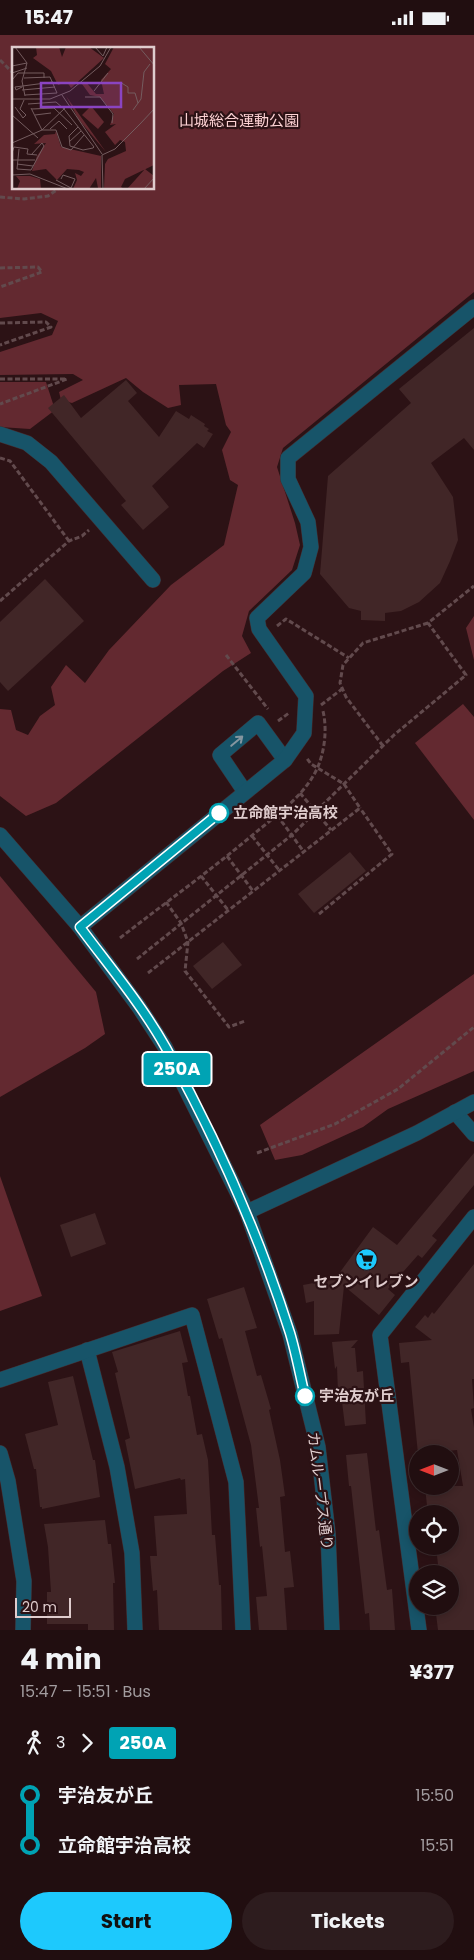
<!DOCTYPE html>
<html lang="en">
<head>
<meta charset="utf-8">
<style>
  :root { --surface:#210e10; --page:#2d1c1e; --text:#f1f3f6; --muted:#a29c9f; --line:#3e2e30; --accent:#1dc9fd }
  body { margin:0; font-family:Poppins,"Noto Sans JP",sans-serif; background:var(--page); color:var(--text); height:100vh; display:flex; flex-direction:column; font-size:19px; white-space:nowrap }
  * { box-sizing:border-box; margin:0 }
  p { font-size:16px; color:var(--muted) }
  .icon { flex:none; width:28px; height:28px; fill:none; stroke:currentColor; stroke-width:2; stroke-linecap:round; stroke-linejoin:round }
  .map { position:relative; height:1595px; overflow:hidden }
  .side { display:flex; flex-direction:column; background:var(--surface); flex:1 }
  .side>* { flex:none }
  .badge { padding:0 10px; border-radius:4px; font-size:18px; line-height:32px }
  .needle { width:32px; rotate:270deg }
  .controls { position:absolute; left:409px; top:1410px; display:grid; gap:10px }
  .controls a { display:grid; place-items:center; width:50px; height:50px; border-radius:50%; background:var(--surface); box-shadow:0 2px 8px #0003,0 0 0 1px var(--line); font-size:25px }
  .scale { position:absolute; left:15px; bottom:12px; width:56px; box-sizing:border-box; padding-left:5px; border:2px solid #dfcccd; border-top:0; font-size:14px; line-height:18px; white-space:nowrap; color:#dfcccd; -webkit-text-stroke:4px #2c1215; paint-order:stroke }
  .map>.badge { position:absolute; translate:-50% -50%; box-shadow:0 0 0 2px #fff }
  .legs { display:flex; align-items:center; gap:8px; height:55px; padding:0 20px; font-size:16px }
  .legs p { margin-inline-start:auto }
  .overview { display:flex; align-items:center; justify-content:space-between; height:85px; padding:0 20px }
  h1 { font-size:28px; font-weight:700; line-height:38px }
  .primary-button { display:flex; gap:10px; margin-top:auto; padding:10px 20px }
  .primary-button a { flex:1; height:58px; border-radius:30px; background:var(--accent); color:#111; font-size:20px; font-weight:700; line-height:58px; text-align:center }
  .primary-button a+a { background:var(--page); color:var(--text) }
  ul { padding:0 20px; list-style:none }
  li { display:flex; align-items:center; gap:18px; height:50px; font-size:19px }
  li i { display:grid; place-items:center; width:8px; height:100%; margin:0 6px; background:currentColor }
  li i::after { content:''; width:12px; height:12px; margin:-6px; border:4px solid; border-radius:50%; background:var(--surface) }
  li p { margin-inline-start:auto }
  li:first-child i { background:linear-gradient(#0000 50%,currentColor 0) }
  li:last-child i { background:linear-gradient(currentColor 50%,#0000 0) }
  .status { display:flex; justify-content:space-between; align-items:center; height:35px; padding:0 25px; background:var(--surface); direction:ltr }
  .status svg { height:14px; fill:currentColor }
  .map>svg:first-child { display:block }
  .green { fill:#632930; fill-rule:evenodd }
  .building { fill:#412627 }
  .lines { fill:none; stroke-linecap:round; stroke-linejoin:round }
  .minor-casing { stroke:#452c2f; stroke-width:16 }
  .path { stroke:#624a4d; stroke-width:3; stroke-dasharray:5 2.5; stroke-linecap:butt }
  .minor { stroke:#175469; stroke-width:15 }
  .oneway { stroke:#8596a0 }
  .line-1-casing { stroke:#fff; stroke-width:11 }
  .line-1 { stroke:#00a3b4; stroke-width:8 }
  .stop-1-dot { fill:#fff; stroke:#00a3b4; stroke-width:2.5 }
  .labels { text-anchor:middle; stroke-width:4.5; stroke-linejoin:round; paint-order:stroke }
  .park-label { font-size:15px; fill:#fcd1d3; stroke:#2c1215 }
  .stop-label { font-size:15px; font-weight:bold; fill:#dfcccd; stroke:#2c1215; text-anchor:start }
  .poi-label { font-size:15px; font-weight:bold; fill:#dfcccd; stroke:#2c1215 }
  .street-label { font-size:15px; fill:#dfcccd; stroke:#2c1215 }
  .inset-road { fill:none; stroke:#745c5f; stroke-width:1 }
  .view { fill:#8a44c1; fill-opacity:0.15; stroke:#8a44c1; stroke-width:2.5 }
  .inset-edge { fill:none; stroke:#dfcccd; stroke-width:2.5 }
</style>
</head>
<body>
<div class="status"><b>15:47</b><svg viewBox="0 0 49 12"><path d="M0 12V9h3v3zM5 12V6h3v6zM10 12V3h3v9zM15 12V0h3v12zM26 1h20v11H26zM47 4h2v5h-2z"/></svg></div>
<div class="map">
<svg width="474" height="1595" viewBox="0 0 474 1595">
  <rect width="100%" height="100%" fill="#2c1215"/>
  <g class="green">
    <path d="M0,0H474V257L283,413L277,432L295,488L300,510L292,535L249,576L242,601L251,618L223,636L56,768L26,781L0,761V674L11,675L16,695L28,700L40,681L55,670L51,652L66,630L85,648L109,615L171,550L224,510L238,450L230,445L222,415L231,397L226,390L216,349L179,350L181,370L168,373L143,357L126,343L72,368L61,365L59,357L83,345L73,339L0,340V317L52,300L58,286L41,278L0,283ZM14,14H154V154H14Z"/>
    <path d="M0,347H46L55,375L30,394L0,392Z"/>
    <path d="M474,581V625L466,593Z"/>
    <path d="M463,669L474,682V785L415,708Z"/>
    <path d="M0,841L96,957L105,999L85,1013L0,1062Z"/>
    <path d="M474,939V1036L388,1074L363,1092L302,1120L275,1125L260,1090Z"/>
    <path d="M0,1141L42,1261L0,1276Z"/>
  </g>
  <g class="building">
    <path d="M474,293V415L464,403L431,428L453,462L458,505L450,526L440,548L419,567L401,576L385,578V586L361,585V576L349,573L320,539L328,441L411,368L399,354Z"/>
    <path d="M126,345L137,358L128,366L159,402L176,376L189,384L191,380L205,389L204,391L209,394L207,396L213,399L204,413L197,408L152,451L169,472L143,495L121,470L126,466L48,373L64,360L81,383Z"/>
    <path d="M45,544L84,586L8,656L0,647V587Z"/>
    <path d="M350,817L366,836L314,878L298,859Z"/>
    <path d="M223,907L242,930L212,954L193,931Z"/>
    <path d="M474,1118V1150L432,1201L437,1205L422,1223L418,1220L388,1254L395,1260L379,1280L344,1251L339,1299L314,1300V1266L306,1268L303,1250L335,1244L373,1192L397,1210Z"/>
    <path d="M95,1178L106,1209L71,1222L60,1190Z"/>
    <path d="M474,1229V1344H472L474,1373L471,1374L474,1393V1595H438L435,1571H450V1539H439L436,1511H450V1479H430L429,1471H427L425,1451H463L457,1415L418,1419L409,1327L401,1328L399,1308L432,1305L415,1292L425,1280L428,1283L432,1277L434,1279Z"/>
    <path d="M244,1252L257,1293L245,1296L257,1341L261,1340L271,1374L269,1375L280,1425L285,1461L280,1462L285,1517L290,1516L294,1552L284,1553L287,1595H259L256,1562L267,1561L262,1511L260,1512L256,1473H259L251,1410L222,1303L219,1304L207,1264Z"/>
    <path d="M180,1296L188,1327L182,1328L188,1361H190L197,1400L202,1399L208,1425L212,1500H215L219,1550H221L222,1595H159L157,1555L153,1556L150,1521H157L154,1481L187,1479L185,1444L181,1445L180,1443L135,1454L125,1405L130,1403L115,1338L118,1337L112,1317Z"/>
    <path d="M358,1305L351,1313H355L357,1337L363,1336L366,1389L345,1391L341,1359H338L337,1331L335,1334L332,1307Z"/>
    <path d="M73,1341L93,1425H95L100,1462L42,1474V1472H40L36,1434H34L25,1399L58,1390L48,1347Z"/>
    <path d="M367,1418L376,1496L379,1495L387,1555L392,1554L395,1595H370L369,1578L365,1579L351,1451H349L346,1420Z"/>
    <path d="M105,1485L108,1509H111L115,1548H113L114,1595H88V1589H47V1557H51L48,1512L44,1489Z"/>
  </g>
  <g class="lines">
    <defs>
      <g id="minor">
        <path d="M0,399L27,408L51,427L153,545"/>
        <path d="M245,757L220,720L258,688L285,725"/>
        <path d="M0,800L80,892L139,972L165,1012L247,1177L290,1299L318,1412L328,1499L332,1595"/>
        <path d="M80,892L285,725L304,698L306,661L259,594L257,583L304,538L311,512L308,487L288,444V423L474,272"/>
        <path d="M455,1077L474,1099"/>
        <path d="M247,1177L417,1098L474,1067"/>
        <path d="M87,1315L117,1432L132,1518L135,1595"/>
        <path d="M0,1345L192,1280L236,1447L243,1595"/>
        <path d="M0,1418L8,1446L24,1546L23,1595"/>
        <path d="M419,1595L380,1300L474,1182"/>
      </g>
    </defs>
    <use href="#minor" class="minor-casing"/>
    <g class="path">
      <path d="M0,25L14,39"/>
      <path d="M0,162L24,164L48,161L58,154"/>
      <path d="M0,233L38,232L42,237L0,252"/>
      <path d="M0,288L46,287L51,292L0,310"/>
      <path d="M0,344H67L0,369"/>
      <path d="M0,423L10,426L69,506"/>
      <path d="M0,566L69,506L82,501L89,495"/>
      <path d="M277,591L286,584L349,623"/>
      <path d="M226,620L268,674"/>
      <path d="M321,670L342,654"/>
      <path d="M278,686L289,678"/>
      <path d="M383,711L346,662L340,648L343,630L363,608L428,588"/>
      <path d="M300,758L331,795"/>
      <path d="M277,780L304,817"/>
      <path d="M252,801L279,835"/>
      <path d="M227,821L253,856"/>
      <path d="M201,841L228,875"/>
      <path d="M166,867L181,888L188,907L185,936L229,992L245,986"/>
      <path d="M319,879L392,819L360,773"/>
      <path d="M120,903C165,868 211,835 255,798C278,779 308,758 319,729C325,713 327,693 323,676"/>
      <path d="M137,924L293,799L394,700L466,640L428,588L474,551"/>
      <path d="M148,938L360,773L344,749L311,729L306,722"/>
      <path d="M257,1118L335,1089L398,1054L474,992"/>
    </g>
    <use href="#minor" class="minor"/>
  </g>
  <defs><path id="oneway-shaft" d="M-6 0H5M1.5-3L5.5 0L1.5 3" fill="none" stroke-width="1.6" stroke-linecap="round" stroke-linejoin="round" transform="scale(1.25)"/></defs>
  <use class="oneway" href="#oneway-shaft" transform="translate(237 706) rotate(-40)"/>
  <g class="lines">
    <defs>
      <path id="line-1" d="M219,778L80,892C109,931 142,970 166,1013C216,1103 259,1200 290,1298C296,1318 300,1340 305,1361"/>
    </defs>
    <use href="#line-1" class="line-1-casing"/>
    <use href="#line-1" class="line-1"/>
  </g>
  <defs>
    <symbol id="supermarket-disc" viewBox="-11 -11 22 22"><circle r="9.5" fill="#1dc9fd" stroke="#2c1215"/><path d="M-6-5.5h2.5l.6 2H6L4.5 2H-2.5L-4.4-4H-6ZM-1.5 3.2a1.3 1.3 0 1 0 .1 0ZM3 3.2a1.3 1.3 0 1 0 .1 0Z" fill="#111"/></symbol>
  </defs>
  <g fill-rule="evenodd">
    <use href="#supermarket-disc" x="354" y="1212" width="25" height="25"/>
  </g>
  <g class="stop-1-dot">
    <circle cx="219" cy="778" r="9"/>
    <circle cx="305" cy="1361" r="9"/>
  </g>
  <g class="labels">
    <g class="park-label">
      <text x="239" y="91">山城総合運動公園</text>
    </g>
    <g class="stop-label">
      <text x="233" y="783">立命館宇治高校</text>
      <text x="319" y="1366">宇治友が丘</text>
    </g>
    <g class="poi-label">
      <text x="366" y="1252">セブンイレブン</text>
    </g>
    <g class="street-label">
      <text transform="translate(320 1456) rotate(83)" y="5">カムループス通り</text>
    </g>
  </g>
  <g transform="translate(12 12)">
    <rect width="142" height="142" fill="#2c1215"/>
    <path d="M24,0H47L50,10L54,0H77L92,11L59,41L55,35L46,38L39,24L21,11L25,8ZM102,0H142V118L113,132L109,140L112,142H92L93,117L96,112L114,104L113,95L108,93L103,98L93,85L104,77L98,78L102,67L88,50L78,48L70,37L74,35L84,47H92L89,33L99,22L93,17ZM54,49L94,105L67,73ZM79,59L92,75L86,82L70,68ZM44,84L49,100L89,109V142L86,141L84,131L77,142H61L65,133L63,126L69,129L72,125L67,123L55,122L45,133L34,122L20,124L25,109L34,96L22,97L32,88L43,87ZM133,122L142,129V142H115ZM18,129L28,132L29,142H5L8,134L4,129Z" fill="#632930"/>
    <path class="inset-road" d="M3,0L15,16L10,34L13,49M83,0L91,9L95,0M127,0L143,19M0,19L15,16M0,26L15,21M14,26H32V31M12,31L38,30L45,46L13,48M0,33L6,26H14M108,35L116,40V46H123L126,56M10,40L4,43L3,40L41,35M10,43L43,40M82,44L96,26M50,48L90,107M73,50H88L101,67L100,76M0,52H38L58,44L88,19L99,0M16,57L44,55L52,62L82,100L81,101L71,103L58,99L57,89L66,80M3,60L11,71L14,68L8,62L12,53M19,61L30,83M20,62L42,61L60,78M121,63L129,52L132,25L138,17M0,68L26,91M23,68L39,66M128,77L143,61M38,82L47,74L55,82M30,83H44L50,100L59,103L72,88M57,95L69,84M0,96L30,83L53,61M7,102L5,122L19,123L32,99L30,96L19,108M0,106L2,100L16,102L15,107L25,108M0,113H23M5,117L21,119M0,128L18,127L56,142M44,133L59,141L63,132L51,128L49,132M91,142L90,108L103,102L128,77M132,142L143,130"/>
    <path class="view" d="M29,36H109V60H29Z"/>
    <rect width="142" height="142" class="inset-edge"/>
  </g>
</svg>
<div class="controls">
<a><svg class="needle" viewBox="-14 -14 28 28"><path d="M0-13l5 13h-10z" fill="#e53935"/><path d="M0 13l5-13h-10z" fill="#a29c9f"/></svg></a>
<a><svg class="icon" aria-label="locate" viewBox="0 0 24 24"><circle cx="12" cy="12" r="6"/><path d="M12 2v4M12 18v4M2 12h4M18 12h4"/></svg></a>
<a><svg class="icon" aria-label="layers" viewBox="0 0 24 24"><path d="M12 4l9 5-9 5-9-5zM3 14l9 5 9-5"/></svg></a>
</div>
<div class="scale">20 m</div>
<b class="badge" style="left:177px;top:1034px;background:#00a3b4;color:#fff">250A</b>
</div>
<section class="side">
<div class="overview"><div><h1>4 min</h1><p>15:47 – 15:51 · Bus</p></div><b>¥377</b></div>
<div class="legs"><svg class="icon" aria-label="walk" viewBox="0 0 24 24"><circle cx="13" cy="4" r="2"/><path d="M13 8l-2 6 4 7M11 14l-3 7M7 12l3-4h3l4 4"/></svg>3<svg class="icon" aria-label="forward" viewBox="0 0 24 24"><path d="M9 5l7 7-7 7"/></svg><b class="badge" style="background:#00a3b4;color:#fff">250A</b></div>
<ul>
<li><i style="color:#00a3b4"></i><b>宇治友が丘</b><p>15:50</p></li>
<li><i style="color:#00a3b4"></i><b>立命館宇治高校</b><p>15:51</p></li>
</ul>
<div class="primary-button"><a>Start</a><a>Tickets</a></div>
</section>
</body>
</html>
